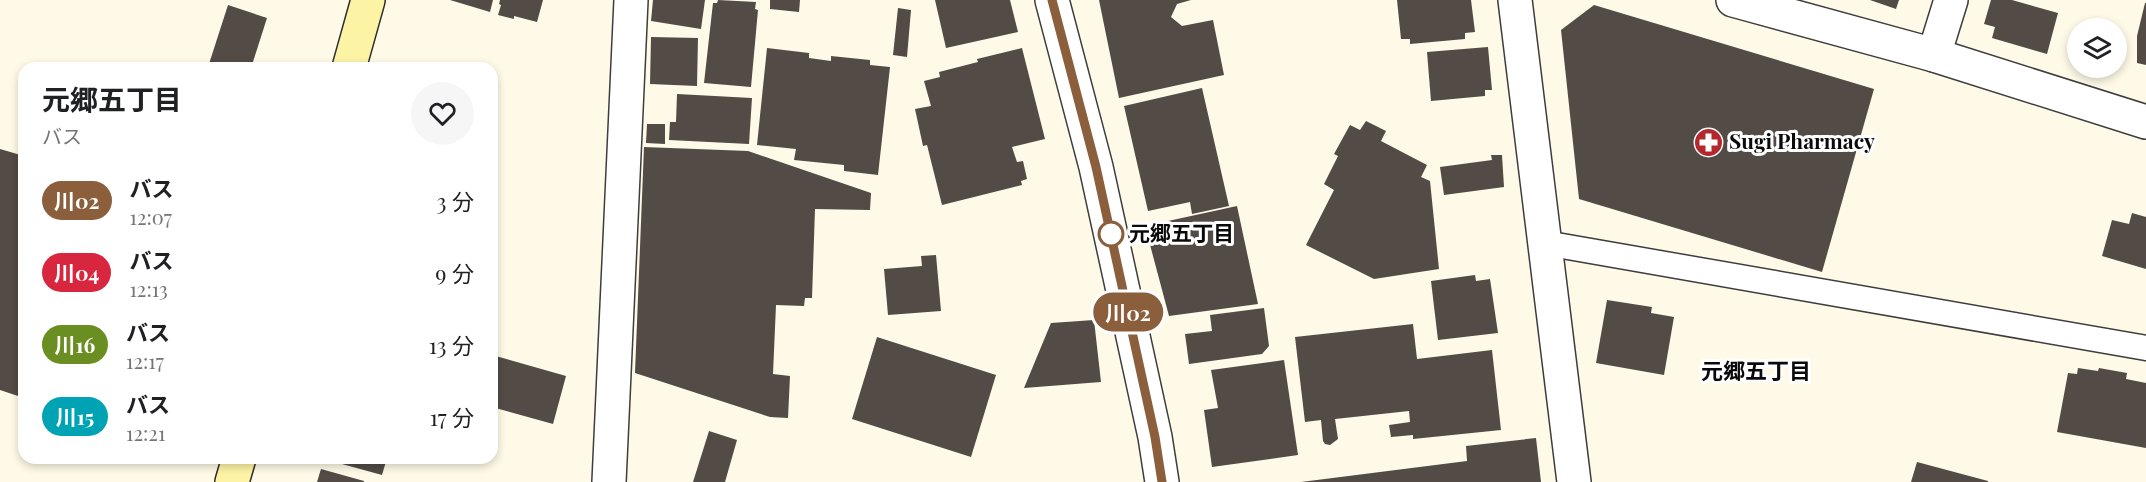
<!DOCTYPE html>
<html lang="ja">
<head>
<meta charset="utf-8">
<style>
  :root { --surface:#fff; --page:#f6f6f6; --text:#202124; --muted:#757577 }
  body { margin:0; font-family:"Playfair Display","Noto Sans JP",serif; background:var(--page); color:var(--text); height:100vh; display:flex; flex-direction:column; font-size:22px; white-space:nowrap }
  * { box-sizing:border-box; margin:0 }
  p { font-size:20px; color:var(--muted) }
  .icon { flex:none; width:33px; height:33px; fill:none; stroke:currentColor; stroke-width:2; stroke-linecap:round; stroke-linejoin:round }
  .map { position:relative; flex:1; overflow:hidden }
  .sheet { position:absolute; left:18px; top:62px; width:480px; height:402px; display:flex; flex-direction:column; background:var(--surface); border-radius:18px; box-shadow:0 3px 9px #0003 }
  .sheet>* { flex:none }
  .badge { padding:0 12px; border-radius:20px; font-size:21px; line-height:39px }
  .buttons { position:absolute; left:2067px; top:18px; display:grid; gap:12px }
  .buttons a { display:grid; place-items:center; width:60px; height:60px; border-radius:50%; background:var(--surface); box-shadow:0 3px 9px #0003; font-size:30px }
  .map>.badge { position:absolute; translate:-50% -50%; box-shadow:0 0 0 3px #fff }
  .round { display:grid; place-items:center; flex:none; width:63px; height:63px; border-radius:32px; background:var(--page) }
  .overview { display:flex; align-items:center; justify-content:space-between; height:102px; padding:0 24px }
  h1 { font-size:28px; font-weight:700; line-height:45px }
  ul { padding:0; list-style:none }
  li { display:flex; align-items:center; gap:18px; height:72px; padding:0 24px }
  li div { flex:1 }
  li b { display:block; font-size:22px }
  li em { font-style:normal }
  li .badge { min-width:66px; font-weight:700; text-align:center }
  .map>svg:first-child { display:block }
  .building { fill:#524b46 }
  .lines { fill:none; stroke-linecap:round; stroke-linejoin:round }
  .service-casing { stroke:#3d3d3d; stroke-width:27 }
  .minor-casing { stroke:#3d3d3d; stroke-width:36 }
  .tertiary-casing { stroke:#3d3d3d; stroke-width:36 }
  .secondary-casing { stroke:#2c2c2c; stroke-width:36 }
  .service { stroke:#fff; stroke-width:24 }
  .minor { stroke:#fff; stroke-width:33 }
  .tertiary { stroke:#fff; stroke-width:33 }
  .secondary { stroke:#fcf3a4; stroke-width:33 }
  .line-casing { stroke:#fff; stroke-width:14 }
  .line { stroke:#8b5e3c; stroke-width:9 }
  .stop-dot { fill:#fff; stroke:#8b5e3c; stroke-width:3 }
  .labels { text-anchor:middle; stroke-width:6; stroke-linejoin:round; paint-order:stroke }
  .poi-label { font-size:21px; font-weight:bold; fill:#0a0a0a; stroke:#fff; text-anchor:start }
  .stop-label { font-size:21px; font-weight:bold; fill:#0a0a0a; stroke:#fff; text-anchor:start }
  .neighbourhood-label { font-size:22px; font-weight:bold; fill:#0a0a0a; stroke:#fff }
</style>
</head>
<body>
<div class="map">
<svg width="2146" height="482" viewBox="0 0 2146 482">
  <rect width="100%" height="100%" fill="#fefae7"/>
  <g class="building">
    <path d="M450,0H493L490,12Z"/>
    <path d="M500,0H543L537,22L514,16V19L498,15L501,5L499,4Z"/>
    <path d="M653,0H705L701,29L651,21Z"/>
    <path d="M718,0L756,2L755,9L758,10L751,87L704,83L713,3H717Z"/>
    <path d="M770,0H800L799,12L770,9Z"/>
    <path d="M935,0H1010L1018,32L946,48Z"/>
    <path d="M1099,0H1191L1177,4L1171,17L1182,26L1213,20L1224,75L1119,98Z"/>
    <path d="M1397,0H1471L1475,32L1465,33V39L1410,44V39H1401Z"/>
    <path d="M1870,0H1899L1896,9Z"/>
    <path d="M1991,0H2012L2058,13L2047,54L1992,38L1995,27L1984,24Z"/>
    <path d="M2145,3H2146V65L2137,63V36Z"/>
    <path d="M228,5L267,18L251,68L208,67Z"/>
    <path d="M1594,5L1874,89L1822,272L1579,199L1561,30Z"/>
    <path d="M898,8L911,10L907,57L893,55Z"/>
    <path d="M651,37L698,38L697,86L650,84Z"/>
    <path d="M1488,47L1492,90H1485V96L1431,101L1427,52Z"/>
    <path d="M767,48L809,53V58L831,61V56L870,60V65L890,67L878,175L844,171V165L794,160L796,149L757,145Z"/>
    <path d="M1022,48L1045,139L1012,147L1017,162L1023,161L1027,179L1021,181L1022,185L942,205L927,145L923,146L915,109L931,106L924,81L940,77L939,72L978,62L977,59Z"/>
    <path d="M1202,88L1229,206L1192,214L1190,202L1148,211L1124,106Z"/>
    <path d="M677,94L752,98L749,144L669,140L670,122H676Z"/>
    <path d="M1366,121L1386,131L1381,141L1427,165L1421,177L1430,181L1439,269L1374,279L1306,245L1334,190L1324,184L1338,156L1334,154L1350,125L1360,130Z"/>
    <path d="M647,124H665V144L646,143Z"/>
    <path d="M644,147L748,151L871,193L870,210L815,209L812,298H805L804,306L776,305L773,374L790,376L788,418L770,417L635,373Z"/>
    <path d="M0,149L24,156V398L0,390Z"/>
    <path d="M1491,155H1502L1504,187L1444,195L1440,167L1492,160Z"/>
    <path d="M1237,206L1258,304L1169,316L1145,226Z"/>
    <path d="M2132,213L2146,217V269L2102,256L2112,220L2129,224Z"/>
    <path d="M936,255L941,311L888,315L884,269L922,266L921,256Z"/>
    <path d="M1475,275L1476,281L1490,279L1498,333L1438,340L1431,281Z"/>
    <path d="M1607,300L1652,307L1651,313L1674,317L1664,375L1596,363Z"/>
    <path d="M1264,308L1269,346L1262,354L1189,364L1185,334L1212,331L1210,315Z"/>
    <path d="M1094,320L1101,382L1024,388L1051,323Z"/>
    <path d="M1413,324L1417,359L1492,350L1501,430L1413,439V435L1391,437L1389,425L1410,422L1409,411L1335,419L1338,439L1330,445L1325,444L1323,441L1321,420L1305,422L1295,337Z"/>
    <path d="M877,337L996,375L971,457L852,419Z"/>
    <path d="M492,355L566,376L553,424L492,407Z"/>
    <path d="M1284,360L1298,455L1212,467L1204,410L1218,408L1211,370Z"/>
    <path d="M2078,368L2098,371L2099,368L2127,373L2126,379L2146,383V448L2057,432L2068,373L2077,374Z"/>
    <path d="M709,431L737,440L725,482H693Z"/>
    <path d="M1536,438L1541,482H1301L1467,461L1466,446Z"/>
    <path d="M320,458H387L382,475Z"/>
    <path d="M1917,462L1988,481V482H1911Z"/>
    <path d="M321,469L364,481V482H317Z"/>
  </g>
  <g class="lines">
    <defs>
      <path id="service" d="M1545,243L2146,348"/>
      <g id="minor">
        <path d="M1515,0L1574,482"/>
        <path d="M1934,55L1951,0"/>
        <path d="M609,482L631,0"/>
      </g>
      <g id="tertiary">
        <path d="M1052,0L1096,167L1155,437L1162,482"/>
        <path d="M1733,0L1934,55L2146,122"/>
      </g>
      <g id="secondary">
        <path d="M349,68L368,0"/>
        <path d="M232,482L239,458"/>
      </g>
    </defs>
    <use href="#service" class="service-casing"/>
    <use href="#minor" class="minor-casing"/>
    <use href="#tertiary" class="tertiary-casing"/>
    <use href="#secondary" class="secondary-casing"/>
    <use href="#service" class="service"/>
    <use href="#minor" class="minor"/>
    <use href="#tertiary" class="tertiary"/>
    <use href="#secondary" class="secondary"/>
  </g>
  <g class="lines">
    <defs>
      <path id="line" d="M1052,0L1096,167L1155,437L1162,482"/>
    </defs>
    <use href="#line" class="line-casing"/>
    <use href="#line" class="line"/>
  </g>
  <defs>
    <symbol id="pharmacy-disc" viewBox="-11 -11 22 22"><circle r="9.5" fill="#b3282d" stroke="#fff"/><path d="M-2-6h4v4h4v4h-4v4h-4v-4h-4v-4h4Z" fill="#fff"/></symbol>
  </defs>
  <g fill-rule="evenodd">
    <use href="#pharmacy-disc" x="1692" y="126" width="33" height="33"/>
  </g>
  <circle class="stop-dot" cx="1111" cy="234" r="12"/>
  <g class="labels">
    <g class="poi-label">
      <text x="1729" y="149">Sugi Pharmacy</text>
    </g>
    <g class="stop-label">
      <text x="1129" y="241">元郷五丁目</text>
    </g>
    <g class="neighbourhood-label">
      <text x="1756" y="379">元郷五丁目</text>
    </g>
  </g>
</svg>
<div class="buttons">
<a><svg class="icon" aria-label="layers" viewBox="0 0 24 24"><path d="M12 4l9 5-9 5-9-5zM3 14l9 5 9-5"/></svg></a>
</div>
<b class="badge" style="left:1128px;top:312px;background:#8b5e3c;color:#fff">川02</b>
<section class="sheet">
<div class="overview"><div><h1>元郷五丁目</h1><p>バス</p></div><a class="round"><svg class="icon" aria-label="heart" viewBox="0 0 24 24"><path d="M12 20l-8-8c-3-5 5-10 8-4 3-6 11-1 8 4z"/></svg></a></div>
<ul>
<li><span class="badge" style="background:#8b5e3c;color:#fff">川02</span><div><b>バス</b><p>12:07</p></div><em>3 分</em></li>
<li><span class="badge" style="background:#d7263d;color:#fff">川04</span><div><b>バス</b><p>12:13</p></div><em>9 分</em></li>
<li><span class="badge" style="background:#6b8e23;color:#fff">川16</span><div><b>バス</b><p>12:17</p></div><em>13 分</em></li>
<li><span class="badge" style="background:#00a3b4;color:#fff">川15</span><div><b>バス</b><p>12:21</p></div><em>17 分</em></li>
</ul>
</section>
</div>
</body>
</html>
